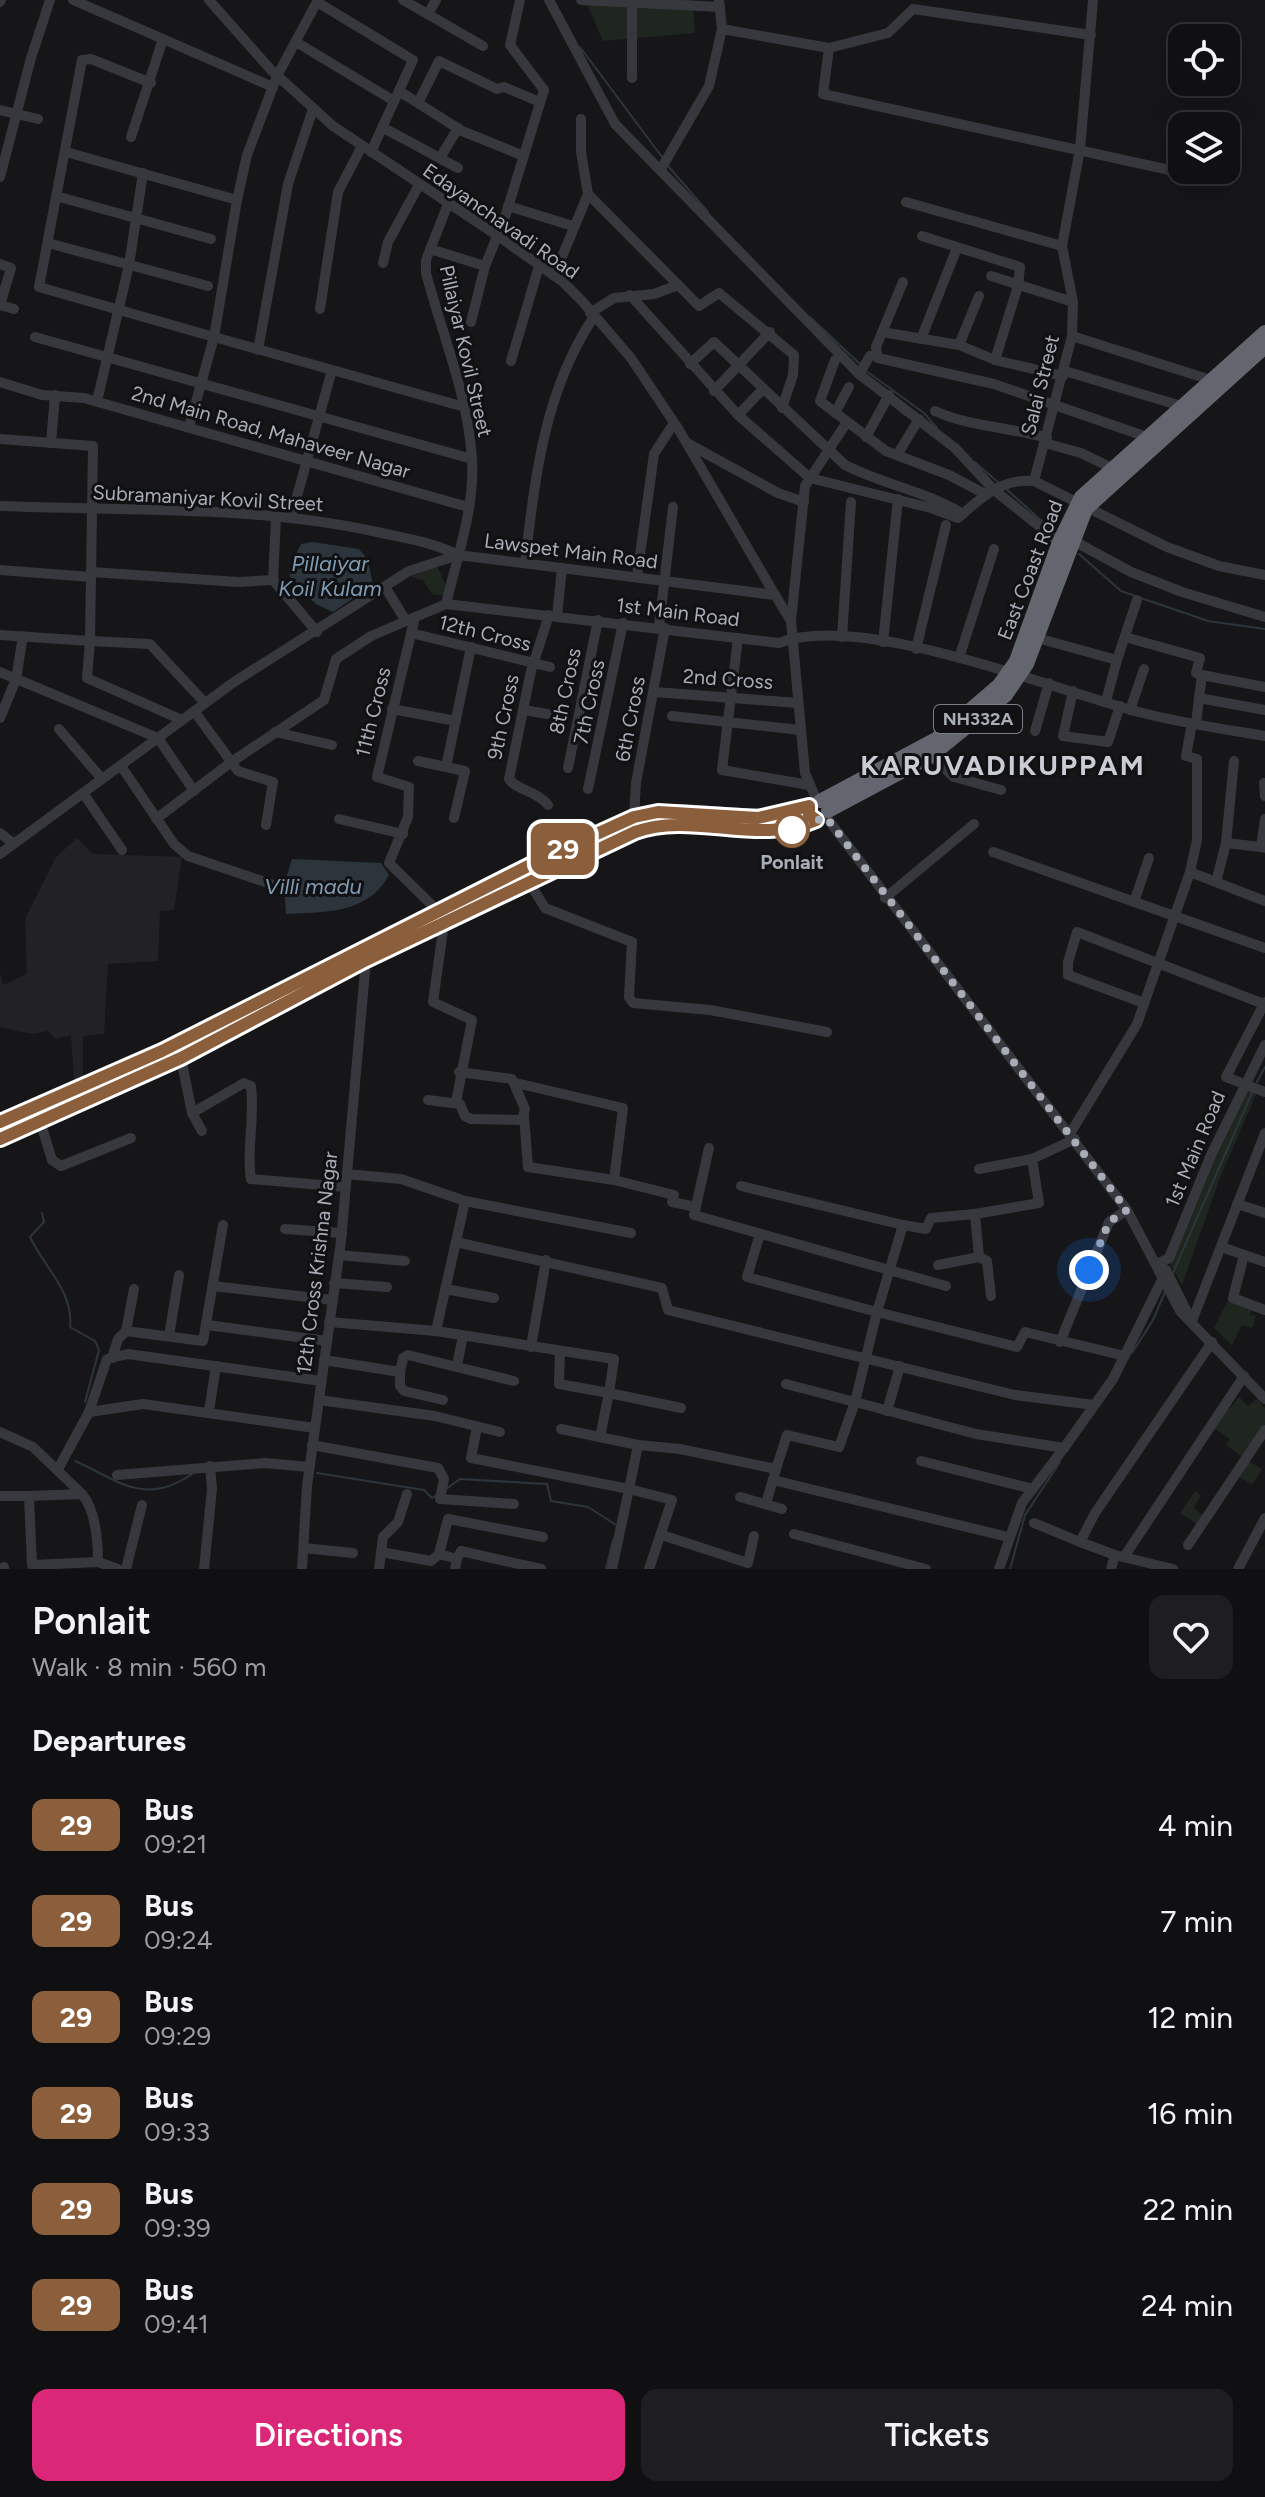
<!DOCTYPE html>
<html lang="en">
<head>
<meta charset="utf-8">
<style>
  :root { --surface:#101012; --page:#1e1e20; --text:#f1f3f6; --muted:#9c9d9f; --line:#303032; --accent:#db2777 }
  body { margin:0; font-family:Figtree,sans-serif; background:var(--page); color:var(--text); height:100vh; display:flex; flex-direction:column; font-size:30px; white-space:nowrap }
  * { box-sizing:border-box; margin:0 }
  p { font-size:26px; color:var(--muted) }
  .icon { flex:none; width:44px; height:44px; fill:none; stroke:currentColor; stroke-width:2; stroke-linecap:round; stroke-linejoin:round }
  .map { position:relative; height:1569px; overflow:hidden }
  .sheet { display:flex; flex-direction:column; background:var(--surface); flex:1 }
  .sheet>* { flex:none }
  .badge { padding:0 16px; border-radius:12px; font-size:28px; line-height:52px }
  .controls { position:absolute; left:1168px; top:24px; display:grid; gap:16px }
  .controls a { display:grid; place-items:center; width:72px; height:72px; border-radius:16px; background:var(--surface); box-shadow:0 8px 32px #0002,0 0 0 2px var(--line); font-size:40px }
  .you { position:absolute; width:40px; height:40px; margin:-20px; border:6px solid #fff; border-radius:50%; background:#1a73e8; box-shadow:0 0 0 12px #1a73e833 }
  .map>.badge { position:absolute; translate:-50% -50%; box-shadow:0 0 0 4px #fff }
  h2 { padding:0 32px; font-size:30px; line-height:72px }
  .round { display:grid; place-items:center; flex:none; width:84px; height:84px; border-radius:16px; background:var(--page) }
  .headline { display:flex; align-items:center; justify-content:space-between; height:136px; padding:0 32px }
  h1 { font-size:38px; font-weight:600; line-height:60px }
  .action { display:flex; gap:16px; margin-top:auto; padding:16px 32px }
  .action a { flex:1; height:92px; border-radius:16px; background:var(--accent); color:#fff; font-size:32px; font-weight:600; line-height:92px; text-align:center }
  .action a+a { background:var(--page); color:var(--text) }
  ul { padding:0; list-style:none }
  li { display:flex; align-items:center; gap:24px; height:96px; padding:0 32px }
  li div { flex:1 }
  li b { display:block; font-size:30px }
  li em { font-style:normal }
  li .badge { min-width:88px; font-weight:700; text-align:center }
  .map>svg:first-child { display:block }
  .built { fill:#222225 }
  .green { fill:#1e261f }
  .water { fill:#2c353c }
  .lines { fill:none; stroke-linecap:round; stroke-linejoin:round }
  .stream { stroke:#2c353c; stroke-width:2 }
  .minor { stroke:#37383d; stroke-width:10 }
  .highway { stroke:#63666e; stroke-width:14 }
  .line-casing { stroke:#fff; stroke-width:18 }
  .line { stroke:#8b5e3c; stroke-width:12 }
  .walk { stroke:#a8adb8; stroke-width:8; stroke-dasharray:0 14.4 }
  .stop-dot { fill:#fff; stroke:#8b5e3c; stroke-width:4 }
  .labels { text-anchor:middle; stroke-width:6; stroke-linejoin:round; paint-order:stroke }
  .shield { fill:#111113; stroke:#7b7e86; stroke-width:2 }
  .shield-label { font-size:18px; font-weight:bold; fill:#a8adb8 }
  .street-label { font-size:20px; fill:#a8adb8; stroke:#111113 }
  .stop-label { font-size:20px; font-weight:bold; fill:#a8adb8; stroke:#111113 }
  .water-label { font-size:22px; font-style:italic; fill:#7f9bb3; stroke:#111113 }
  .district-label { font-size:28px; font-weight:bold; letter-spacing:2px; fill:#c9ccd4; stroke:#111113 }
</style>
</head>
<body>
<div class="map">
<svg width="1265" height="1569" viewBox="0 0 1265 1569">
  <rect width="100%" height="100%" fill="#161618"/>
  <path class="built" d="M77,838L93,854L182,857L174,910L160,911L158,961L108,964L104,1034L83,1036V1076L74,1080L71,1035L55,1039L48,1031L32,1034L0,1027V972L3,985L27,974L25,919L56,857Z"/>
  <g class="green">
    <path d="M585,0H693L695,33L603,41Z"/>
    <path d="M437,566L449,592L446,596L432,594L423,580L410,577Z"/>
    <path d="M1244,1086L1257,1092L1221,1175L1182,1285L1169,1261Z"/>
    <path d="M1228,1300L1253,1308L1250,1314L1256,1316L1252,1328L1242,1325L1232,1345L1214,1328Z"/>
    <path d="M1239,1397L1248,1406L1257,1399L1265,1408V1424L1242,1457L1226,1445L1230,1439L1212,1427L1225,1406L1230,1408Z"/>
    <path d="M1247,1460L1262,1469L1252,1485L1236,1475Z"/>
    <path d="M1195,1491L1201,1495L1194,1508L1203,1515L1197,1524L1180,1513Z"/>
  </g>
  <g class="water">
    <path d="M312,542L359,549L368,560L373,585L333,612L316,604L291,581L289,569L301,544Z"/>
    <path d="M292,859L381,863L389,875C368,914 325,912 286,914L284,885Z"/>
  </g>
  <g class="lines">
    <g class="stream">
      <path d="M580,47L662,157"/>
      <path d="M668,166L708,212"/>
      <path d="M810,317L861,365"/>
      <path d="M865,370L924,413L937,428"/>
      <path d="M975,462L1000,484"/>
      <path d="M1005,488L1053,531"/>
      <path d="M1079,554L1121,591L1135,596"/>
      <path d="M1141,598L1208,621L1265,629"/>
      <path d="M1257,1082L1265,1067"/>
      <path d="M42,1213L44,1222L30,1237C44,1267 74,1292 70,1327L95,1341L99,1350L85,1402"/>
      <path d="M1172,1275L1252,1093"/>
      <path d="M1132,1353L1153,1320L1165,1292"/>
      <path d="M75,1461C118,1480 144,1507 192,1474"/>
      <path d="M317,1473L424,1490L432,1498L437,1495"/>
      <path d="M446,1489L460,1479L547,1484L551,1501L588,1507L616,1525"/>
      <path d="M606,1569L613,1540"/>
      <path d="M1010,1569L1025,1515L1060,1462"/>
    </g>
    <g class="minor">
      <path d="M73,0L163,39L131,137"/>
      <path d="M209,0L271,70L333,126L498,236L563,282L582,301L631,358L679,430L775,595"/>
      <path d="M403,0L483,46"/>
      <path d="M549,0L615,124L859,374L955,448L994,490L1059,542"/>
      <path d="M581,0L720,7"/>
      <path d="M719,0L722,29L829,48L888,33L913,9L1091,35"/>
      <path d="M1093,0L1080,149L1062,246L1073,302L1072,336L1034,481L1167,547L1219,566L1265,575"/>
      <path d="M0,2L1,0"/>
      <path d="M317,2L413,60L371,152"/>
      <path d="M428,14L436,0"/>
      <path d="M163,39L273,87"/>
      <path d="M296,42L394,101"/>
      <path d="M829,48L823,94L1174,171"/>
      <path d="M632,78V4"/>
      <path d="M151,83L91,59L82,60L39,287L214,337L237,200L247,155L277,76L318,0"/>
      <path d="M399,91L462,131L524,156"/>
      <path d="M418,103L439,61L497,89L504,87L540,102"/>
      <path d="M0,110L38,119"/>
      <path d="M382,127L458,168"/>
      <path d="M66,152L237,200"/>
      <path d="M440,158L458,128"/>
      <path d="M661,169L709,86L722,29"/>
      <path d="M0,177L31,58L50,0"/>
      <path d="M588,194L699,306L719,293L794,355L793,375L782,408"/>
      <path d="M56,196L211,239"/>
      <path d="M906,202L1062,246"/>
      <path d="M508,206L573,226"/>
      <path d="M922,236L1020,267L1018,286L995,360"/>
      <path d="M48,243L208,286"/>
      <path d="M430,249L485,266"/>
      <path d="M383,263L388,242L419,185"/>
      <path d="M0,264L11,268L0,305"/>
      <path d="M554,276L588,194L581,152V119"/>
      <path d="M991,276L1073,302"/>
      <path d="M903,282L876,347L878,358L994,384L1147,437"/>
      <path d="M630,295L738,415L810,478L931,508L958,518C981,498 1001,478 1034,481"/>
      <path d="M979,296L959,345L995,360L1063,376"/>
      <path d="M0,305L14,309"/>
      <path d="M320,309L338,192L362,146"/>
      <path d="M590,313L614,298L654,294L678,285"/>
      <path d="M471,322L485,266L505,217L544,90L510,45L520,0"/>
      <path d="M882,332L959,345"/>
      <path d="M1072,336L1211,380"/>
      <path d="M35,337L472,459"/>
      <path d="M921,339L957,248"/>
      <path d="M258,350L288,184L313,109"/>
      <path d="M835,360L820,401L886,451L949,475L985,494"/>
      <path d="M511,361L539,266"/>
      <path d="M690,364L714,342L845,465C884,485 926,491 963,514"/>
      <path d="M1065,371L1181,406"/>
      <path d="M859,374L870,356L875,355"/>
      <path d="M0,382L42,395L84,398L468,507"/>
      <path d="M714,391L770,332"/>
      <path d="M97,401L129,265L143,173"/>
      <path d="M935,411C970,427 1010,427 1047,438"/>
      <path d="M835,413L849,387"/>
      <path d="M738,415L763,389"/>
      <path d="M189,427L214,337L461,406"/>
      <path d="M866,437L889,395"/>
      <path d="M0,439L93,446L90,641L150,644L205,703"/>
      <path d="M51,443L55,395"/>
      <path d="M687,443L778,493L804,502"/>
      <path d="M1045,443L1081,453L1112,468"/>
      <path d="M897,455L919,419"/>
      <path d="M0,506C125,511 254,505 377,532C405,538 432,542 458,555"/>
      <path d="M276,517L273,580L317,632"/>
      <path d="M291,518L332,370"/>
      <path d="M1072,540L1131,572L1182,592L1265,617"/>
      <path d="M525,563C535,478 544,392 593,318"/>
      <path d="M0,570L91,577"/>
      <path d="M91,572L238,582L273,580"/>
      <path d="M637,577L654,454L674,423"/>
      <path d="M385,587L406,621"/>
      <path d="M446,604C457,558 475,507 472,459C468,395 442,334 426,273V260L448,204"/>
      <path d="M557,616L562,568"/>
      <path d="M415,617L377,777L409,787L408,817L389,863L438,911"/>
      <path d="M791,621L805,486L847,422"/>
      <path d="M659,627L673,507"/>
      <path d="M411,633L550,667"/>
      <path d="M0,635L90,641L87,678L182,720"/>
      <path d="M842,637L851,502"/>
      <path d="M1125,637L1200,658L1196,673L1202,675L1199,698"/>
      <path d="M738,638L722,770L809,785"/>
      <path d="M1037,638L1117,660L1106,701"/>
      <path d="M883,642L898,499"/>
      <path d="M916,649L946,525"/>
      <path d="M959,658L994,549"/>
      <path d="M1117,660L1137,600"/>
      <path d="M0,672L158,738L194,791"/>
      <path d="M1202,675L1265,687"/>
      <path d="M1073,691L1063,736L1108,742L1120,706"/>
      <path d="M655,692L798,703"/>
      <path d="M392,709L456,721"/>
      <path d="M524,710L547,714"/>
      <path d="M1130,710L1144,669"/>
      <path d="M194,711L238,771L273,782L266,825"/>
      <path d="M672,716L800,730"/>
      <path d="M0,718L16,679L23,636"/>
      <path d="M1196,724L1199,698L1265,710"/>
      <path d="M59,729L102,779"/>
      <path d="M1035,731L1049,683"/>
      <path d="M275,732L332,745"/>
      <path d="M931,756L954,777L1001,790"/>
      <path d="M418,761L446,767"/>
      <path d="M1234,761L1226,843L1261,847"/>
      <path d="M121,766L174,844L188,856L271,884"/>
      <path d="M568,768L598,620"/>
      <path d="M1264,783L1265,796"/>
      <path d="M588,789L623,623"/>
      <path d="M83,793L122,850"/>
      <path d="M548,805C537,791 516,790 509,779L531,671L549,615"/>
      <path d="M634,817L636,783L665,628"/>
      <path d="M826,817L1127,1210L1180,1311L1265,1399"/>
      <path d="M454,818L465,771L446,767L471,647"/>
      <path d="M156,819L230,763L324,700L336,659L371,636L446,604L779,643C860,611 1054,690 1139,712C1180,723 1223,729 1265,736"/>
      <path d="M339,819L403,834"/>
      <path d="M1265,819L1261,847L1265,848"/>
      <path d="M0,833L14,844"/>
      <path d="M993,852L1265,948"/>
      <path d="M0,854L234,682L409,571L458,555L775,595L791,621L805,773L817,801"/>
      <path d="M1190,872L1265,901"/>
      <path d="M529,882L545,908L632,942L629,997L633,1003L710,1010L827,1032"/>
      <path d="M1216,882L1226,843"/>
      <path d="M885,898L974,824"/>
      <path d="M1134,902L1149,858"/>
      <path d="M444,923L433,1002L472,1020L456,1102"/>
      <path d="M1265,1002L1226,1077L1265,1092"/>
      <path d="M1144,1003L1068,975V962L1077,932L1264,1004"/>
      <path d="M181,1058L192,1113L202,1131"/>
      <path d="M516,1083L623,1108L614,1180"/>
      <path d="M428,1100L460,1104L465,1116L471,1119L522,1120L525,1109L512,1079L459,1072"/>
      <path d="M192,1113L244,1083L251,1086C255,1119 246,1151 251,1179L345,1187"/>
      <path d="M524,1116L528,1167L614,1180L674,1195L672,1202L696,1207"/>
      <path d="M40,1121L52,1160L61,1166L131,1138"/>
      <path d="M1071,1132L1137,1024L1190,872L1197,840V759L1186,756L1192,723"/>
      <path d="M709,1148L694,1215L946,1286"/>
      <path d="M979,1169L1032,1159L1075,1139"/>
      <path d="M346,1174L401,1179L465,1201L631,1233"/>
      <path d="M741,1186L903,1225L877,1312L747,1277L760,1234"/>
      <path d="M1237,1204L1265,1213"/>
      <path d="M975,1214L1039,1203L1032,1159"/>
      <path d="M903,1225L926,1229L931,1218L975,1214L979,1257L987,1261L991,1296"/>
      <path d="M285,1229L342,1233"/>
      <path d="M456,1242L662,1288L668,1310L1015,1395L1094,1405"/>
      <path d="M1221,1247L1265,1262"/>
      <path d="M339,1255L405,1261"/>
      <path d="M1244,1255L1233,1298L1265,1310"/>
      <path d="M1157,1264L1169,1258L1211,1155L1265,1045"/>
      <path d="M1157,1264L1166,1270L1189,1316"/>
      <path d="M938,1265L979,1257"/>
      <path d="M334,1283L387,1287"/>
      <path d="M213,1286L332,1300"/>
      <path d="M445,1289L494,1298"/>
      <path d="M1192,1321L1265,1133"/>
      <path d="M329,1322L436,1331L614,1359L609,1393L559,1384L560,1351"/>
      <path d="M207,1325L327,1341"/>
      <path d="M126,1331L134,1289"/>
      <path d="M436,1331L465,1201"/>
      <path d="M169,1336L179,1275"/>
      <path d="M1060,1342L1109,1222L1127,1210"/>
      <path d="M531,1347L546,1260"/>
      <path d="M112,1358L118,1339L126,1331L203,1341L223,1225"/>
      <path d="M324,1360L400,1372L403,1358L408,1355L514,1381"/>
      <path d="M457,1365L463,1336"/>
      <path d="M400,1372V1386L404,1391L443,1400"/>
      <path d="M786,1384L855,1402L877,1312L1017,1347L1025,1332L1125,1356"/>
      <path d="M319,1400L435,1416L500,1432"/>
      <path d="M209,1411L216,1366"/>
      <path d="M887,1411L900,1366"/>
      <path d="M89,1412L143,1404L315,1428"/>
      <path d="M477,1427L471,1458L629,1489L612,1569"/>
      <path d="M561,1429L638,1445"/>
      <path d="M0,1432L33,1447L82,1494C96,1511 98,1540 98,1562L118,1569"/>
      <path d="M600,1437L609,1393L681,1408"/>
      <path d="M312,1445L438,1468L444,1479L440,1499L514,1504"/>
      <path d="M1064,1448L1113,1379L1162,1280"/>
      <path d="M921,1461L1033,1489"/>
      <path d="M58,1469L89,1412L107,1359L128,1354L321,1381"/>
      <path d="M776,1469L787,1435L839,1447L855,1402L976,1434L1064,1448L1022,1503L999,1569"/>
      <path d="M117,1475L265,1463L309,1467"/>
      <path d="M773,1480L1008,1537"/>
      <path d="M82,1494L29,1496L32,1565L98,1562"/>
      <path d="M0,1496H29"/>
      <path d="M740,1497L782,1509"/>
      <path d="M1034,1523L1080,1542L1095,1513L1212,1342"/>
      <path d="M794,1534L926,1569"/>
      <path d="M662,1535L748,1563L754,1536"/>
      <path d="M1080,1542L1115,1555L1173,1569"/>
      <path d="M1188,1545L1265,1430"/>
      <path d="M304,1548L353,1553"/>
      <path d="M381,1552L431,1561L439,1554"/>
      <path d="M1124,1557L1244,1376"/>
      <path d="M457,1559L461,1551L541,1569"/>
      <path d="M4,1567V1569"/>
      <path d="M126,1569L142,1505"/>
      <path d="M204,1569L212,1489L210,1466"/>
      <path d="M302,1569L307,1486L341,1241L366,960"/>
      <path d="M379,1569L383,1537L398,1522L407,1494"/>
      <path d="M455,1569L457,1559L439,1554L448,1519L543,1537"/>
      <path d="M649,1569L672,1500L629,1489L638,1445L680,1449L776,1469L766,1504"/>
      <path d="M1111,1569L1115,1555"/>
      <path d="M1238,1569L1265,1518"/>
    </g>
    <g class="highway">
      <path d="M820,801L936,739L999,685L1016,661L1059,542L1081,497L1265,332"/>
      <path d="M828,811L931,756L1006,695L1027,664L1086,509L1265,347"/>
      <path d="M0,1122L162,1051L574,844C597,834 623,817 649,813C703,805 756,827 809,806"/>
      <path d="M0,1139L181,1058L366,960L635,832C693,811 758,846 816,820"/>
    </g>
  </g>
  <g class="lines">
    <defs>
      <path id="line" d="M0,1122L162,1051L546,857L634,817L658,812L758,818L809,806V815L816,820C758,846 693,811 635,832L366,960L181,1058L0,1139"/>
    </defs>
    <use href="#line" class="line-casing"/>
    <use href="#line" class="line"/>
    <path class="walk" d="M792,830L826,817L1127,1210L1109,1222L1089,1270"/>
  </g>
  <circle class="stop-dot" cx="792" cy="830" r="16"/>
  <g class="labels">
    <rect class="shield" x="934" y="705" width="88" height="28" rx="6"/>
    <g class="shield-label">
      <text x="978" y="725">NH332A</text>
    </g>
    <g class="street-label">
      <text transform="translate(501 221) rotate(35)" y="7">Edayanchavadi Road</text>
      <text transform="translate(466 351) rotate(77)" y="7">Pillaiyar Kovil Street</text>
      <text transform="translate(1040 385) rotate(-76)" y="7">Salai Street</text>
      <text transform="translate(271 432) rotate(16)" y="7">2nd Main Road, Mahaveer Nagar</text>
      <text transform="translate(208 498) rotate(3)" y="7">Subramaniyar Kovil Street</text>
      <text transform="translate(571 551) rotate(7)" y="7">Lawspet Main Road</text>
      <text transform="translate(1030 570) rotate(-69)" y="7">East Coast Road</text>
      <text transform="translate(678 612) rotate(7)" y="7">1st Main Road</text>
      <text transform="translate(485 633) rotate(14)" y="7">12th Cross</text>
      <text transform="translate(728 679) rotate(4)" y="7">2nd Cross</text>
      <text transform="translate(565 691) rotate(-78)" y="7">8th Cross</text>
      <text transform="translate(589 702) rotate(-78)" y="7">7th Cross</text>
      <text transform="translate(373 712) rotate(-76)" y="7">11th Cross</text>
      <text transform="translate(503 717) rotate(-78)" y="7">9th Cross</text>
      <text transform="translate(630 719) rotate(-79)" y="7">6th Cross</text>
      <text transform="translate(1195 1149) rotate(-67)" y="7">1st Main Road</text>
      <text transform="translate(317 1263) rotate(-83)" y="7">12th Cross Krishna Nagar</text>
    </g>
    <g class="stop-label">
      <text x="792" y="869">Ponlait</text>
    </g>
    <g class="water-label">
      <text x="330" y="571">Pillaiyar<tspan x="330" dy="25">Koil Kulam</tspan></text>
      <text x="313" y="894">Villi madu</text>
    </g>
    <g class="district-label">
      <text x="1003" y="775">KARUVADIKUPPAM</text>
    </g>
  </g>
</svg>
<div class="controls">
<a><svg class="icon" aria-label="locate" viewBox="0 0 24 24"><circle cx="12" cy="12" r="6"/><path d="M12 2v4M12 18v4M2 12h4M18 12h4"/></svg></a>
<a><svg class="icon" aria-label="layers" viewBox="0 0 24 24"><path d="M12 4l9 5-9 5-9-5zM3 14l9 5 9-5"/></svg></a>
</div>
<div class="you" style="left:1089px;top:1270px"></div>
<b class="badge" style="left:563px;top:849px;background:#8b5e3c;color:#fff">29</b>
</div>
<section class="sheet">
<div class="headline"><div><h1>Ponlait</h1><p>Walk · 8 min · 560 m</p></div><a class="round"><svg class="icon" aria-label="heart" viewBox="0 0 24 24"><path d="M12 20l-8-8c-3-5 5-10 8-4 3-6 11-1 8 4z"/></svg></a></div>
<h2>Departures</h2>
<ul>
<li><span class="badge" style="background:#8b5e3c;color:#fff">29</span><div><b>Bus</b><p>09:21</p></div><em>4 min</em></li>
<li><span class="badge" style="background:#8b5e3c;color:#fff">29</span><div><b>Bus</b><p>09:24</p></div><em>7 min</em></li>
<li><span class="badge" style="background:#8b5e3c;color:#fff">29</span><div><b>Bus</b><p>09:29</p></div><em>12 min</em></li>
<li><span class="badge" style="background:#8b5e3c;color:#fff">29</span><div><b>Bus</b><p>09:33</p></div><em>16 min</em></li>
<li><span class="badge" style="background:#8b5e3c;color:#fff">29</span><div><b>Bus</b><p>09:39</p></div><em>22 min</em></li>
<li><span class="badge" style="background:#8b5e3c;color:#fff">29</span><div><b>Bus</b><p>09:41</p></div><em>24 min</em></li>
</ul>
<div class="action"><a>Directions</a><a>Tickets</a></div>
</section>
</body>
</html>
